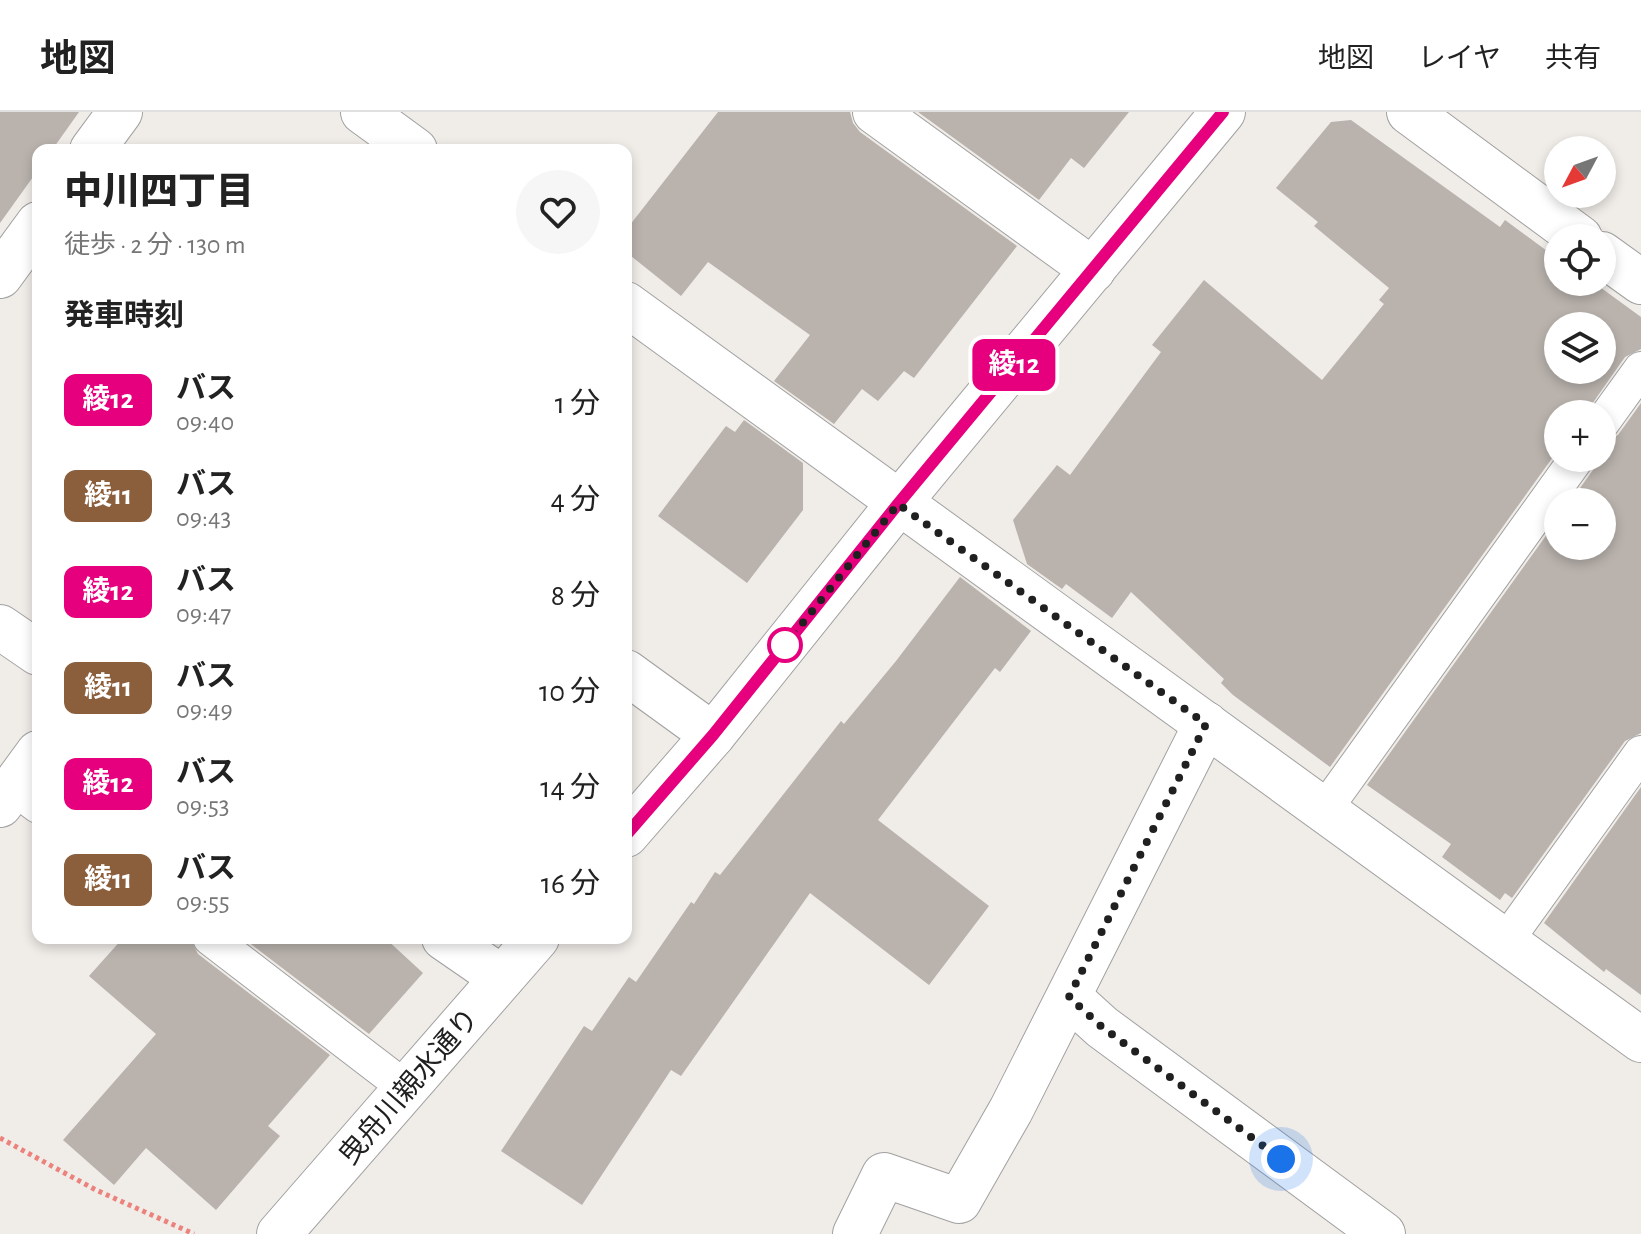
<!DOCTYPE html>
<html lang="ja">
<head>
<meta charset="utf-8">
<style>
  :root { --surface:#fff; --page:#f6f6f6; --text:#222; --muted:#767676; --line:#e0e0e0 }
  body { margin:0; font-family:"Alegreya Sans","Noto Sans JP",sans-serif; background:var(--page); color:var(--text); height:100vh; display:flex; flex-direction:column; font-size:30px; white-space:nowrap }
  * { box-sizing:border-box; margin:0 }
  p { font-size:26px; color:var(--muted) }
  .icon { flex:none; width:44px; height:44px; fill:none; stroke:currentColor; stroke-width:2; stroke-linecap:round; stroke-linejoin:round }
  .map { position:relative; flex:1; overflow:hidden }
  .sheet { position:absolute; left:32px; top:32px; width:600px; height:800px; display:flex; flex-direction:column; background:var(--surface); border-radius:16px; box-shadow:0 4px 12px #0003 }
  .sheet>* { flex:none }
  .badge { padding:0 16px; border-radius:12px; font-size:28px; line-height:52px }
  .needle { width:52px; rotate:229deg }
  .tools { position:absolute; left:1544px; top:24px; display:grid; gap:16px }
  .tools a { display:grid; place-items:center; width:72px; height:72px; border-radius:50%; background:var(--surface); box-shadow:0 4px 12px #0003; font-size:40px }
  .you { position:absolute; width:40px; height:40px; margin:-20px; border:6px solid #fff; border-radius:50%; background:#1a73e8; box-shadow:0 0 0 12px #1a73e833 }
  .map>.badge { position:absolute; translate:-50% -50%; box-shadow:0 0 0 4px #fff }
  h2 { padding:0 32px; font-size:30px; line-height:72px }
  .round { display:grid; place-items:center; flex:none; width:84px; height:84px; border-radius:42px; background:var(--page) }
  .headline { display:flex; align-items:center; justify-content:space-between; height:136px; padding:0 32px }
  h1 { font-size:38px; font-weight:800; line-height:60px }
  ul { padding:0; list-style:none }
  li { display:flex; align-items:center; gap:24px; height:96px; padding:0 32px }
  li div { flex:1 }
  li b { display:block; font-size:30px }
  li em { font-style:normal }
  li .badge { min-width:88px; font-weight:700; text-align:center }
  header { display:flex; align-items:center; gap:48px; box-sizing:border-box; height:112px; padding:0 40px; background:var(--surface); border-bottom:2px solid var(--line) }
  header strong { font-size:38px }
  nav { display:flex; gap:44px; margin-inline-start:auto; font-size:28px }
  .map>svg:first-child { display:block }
  .building { fill:#b9b2ad; fill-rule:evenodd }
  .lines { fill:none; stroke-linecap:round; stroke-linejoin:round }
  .service-casing { stroke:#a1a1a1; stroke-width:36 }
  .minor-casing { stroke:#a1a1a1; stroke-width:46 }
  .tertiary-casing { stroke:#a1a1a1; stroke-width:46 }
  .path { stroke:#ec827c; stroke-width:5; stroke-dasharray:4 4; stroke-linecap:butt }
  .service { stroke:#fff; stroke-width:34 }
  .minor { stroke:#fff; stroke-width:44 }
  .tertiary { stroke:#fff; stroke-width:44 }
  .line-casing { stroke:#fff; stroke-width:18 }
  .line { stroke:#e6007e; stroke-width:12 }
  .walk { stroke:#202020; stroke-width:8; stroke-dasharray:0 14.4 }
  .stop-dot { fill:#fff; stroke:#e6007e; stroke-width:4 }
  .labels { text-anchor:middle; stroke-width:7; stroke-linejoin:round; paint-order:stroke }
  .street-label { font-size:28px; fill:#202020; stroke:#fff }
</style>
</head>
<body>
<header>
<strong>地図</strong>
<nav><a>地図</a><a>レイヤ</a><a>共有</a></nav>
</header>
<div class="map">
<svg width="1641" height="1122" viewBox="0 0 1641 1122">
  <rect width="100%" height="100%" fill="#f0ece8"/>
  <g class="building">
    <path d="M0,0H79L52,38H38V58L0,111Z"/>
    <path d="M718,0H850L853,11L860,20L1017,134L914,266L904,259L878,289L862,277L834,312L774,269L810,223L708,150L681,184L626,140V118Z"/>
    <path d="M918,0H1129L1084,56L1071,46L1039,88Z"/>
    <path d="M1351,8L1500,115L1505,108L1558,147V170H1593L1641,205V237L1625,245L1585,302H1558V338L1330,655L1233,583L1221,571L1224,567L1131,480L1112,506L1066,472L1062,477L1027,452L1013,408L1057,353L1070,363L1161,240L1152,233L1204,168L1322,268L1384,192L1379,188L1389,176L1314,114L1318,110L1276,76L1331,10ZM1558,214H1602V258H1558Z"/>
    <path d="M1641,291V621L1625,629L1512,786L1505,781L1500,788L1442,745L1451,732L1367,673L1558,407V434H1602V390H1570L1593,358L1597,346H1602V331L1618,323Z"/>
    <path d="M744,308L803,351V398L747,471L658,404L726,314L735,320Z"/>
    <path d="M960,465L1031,519L1000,560L995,556L878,708L989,794L929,873L810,781L681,964L671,958L582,1093L501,1039L584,914L592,919L629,865L636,870L691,790L694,792L715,760L720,763L841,609L844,612L896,549Z"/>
    <path d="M1641,675V883L1606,857L1604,860L1544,811Z"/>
    <path d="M123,826H190L198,842L330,943L268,1014L280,1024L216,1098L146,1036L114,1073L63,1028L156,922L89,864Z"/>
    <path d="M243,826H385L423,861L369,922Z"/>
  </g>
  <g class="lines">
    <defs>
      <g id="service">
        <path d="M1602,311L1641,257"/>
        <path d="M13,675L38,694"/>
        <path d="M1325,697L1577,346"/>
        <path d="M210,826L407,977"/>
        <path d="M1506,829L1641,641"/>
      </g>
      <g id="minor">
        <path d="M363,0L415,38"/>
        <path d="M875,0L1093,158"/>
        <path d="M1409,0L1580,126"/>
        <path d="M92,38L120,0"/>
        <path d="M1602,142L1641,170"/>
        <path d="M0,164L38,112"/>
        <path d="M626,192L1641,928"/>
        <path d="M0,515L38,541"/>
        <path d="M626,560L713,623"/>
        <path d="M0,693L38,641"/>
        <path d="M444,826L502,866"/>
        <path d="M1069,885L1102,915L1383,1122"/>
        <path d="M855,1122L884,1063L959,1089L1011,998L1206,612"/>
      </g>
      <g id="tertiary">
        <path d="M626,723L713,623L898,392L1223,0"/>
        <path d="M279,1122L537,826"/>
      </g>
    </defs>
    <use href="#service" class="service-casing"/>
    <use href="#minor" class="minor-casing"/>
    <use href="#tertiary" class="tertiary-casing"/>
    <path class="path" d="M0,1026L96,1078L194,1122"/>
    <use href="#service" class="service"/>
    <use href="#minor" class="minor"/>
    <use href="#tertiary" class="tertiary"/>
  </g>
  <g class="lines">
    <defs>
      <path id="line" d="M626,723L713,623L898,392L1223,0"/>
    </defs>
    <use href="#line" class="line-casing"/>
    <use href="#line" class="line"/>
    <path class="walk" d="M785,533L898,392L1206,612L1069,885L1102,915L1281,1047"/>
  </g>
  <circle class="stop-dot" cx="785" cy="533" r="16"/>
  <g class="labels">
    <g class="street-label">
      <text transform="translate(408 974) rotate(-49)" y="10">曳舟川親水通り</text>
    </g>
  </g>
</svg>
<div class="tools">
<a><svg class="needle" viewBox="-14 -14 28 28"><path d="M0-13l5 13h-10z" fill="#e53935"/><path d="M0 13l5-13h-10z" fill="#767676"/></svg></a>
<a><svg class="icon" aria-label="locate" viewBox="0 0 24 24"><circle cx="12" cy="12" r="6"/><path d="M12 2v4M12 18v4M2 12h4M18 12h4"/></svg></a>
<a><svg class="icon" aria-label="layers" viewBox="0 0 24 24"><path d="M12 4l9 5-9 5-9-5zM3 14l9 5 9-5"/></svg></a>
<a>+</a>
<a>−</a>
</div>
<div class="you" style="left:1281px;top:1047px"></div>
<b class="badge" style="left:1014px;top:253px;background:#e6007e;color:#fff">綾12</b>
<section class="sheet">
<div class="headline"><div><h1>中川四丁目</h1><p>徒歩 · 2 分 · 130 m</p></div><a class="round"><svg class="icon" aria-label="heart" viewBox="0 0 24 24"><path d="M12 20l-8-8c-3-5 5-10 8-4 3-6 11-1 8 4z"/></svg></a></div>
<h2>発車時刻</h2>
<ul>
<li><span class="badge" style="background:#e6007e;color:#fff">綾12</span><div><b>バス</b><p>09:40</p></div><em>1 分</em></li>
<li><span class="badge" style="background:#8b5e3c;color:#fff">綾11</span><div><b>バス</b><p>09:43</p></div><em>4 分</em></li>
<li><span class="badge" style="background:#e6007e;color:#fff">綾12</span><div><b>バス</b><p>09:47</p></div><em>8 分</em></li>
<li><span class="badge" style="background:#8b5e3c;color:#fff">綾11</span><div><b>バス</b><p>09:49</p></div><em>10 分</em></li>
<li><span class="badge" style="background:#e6007e;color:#fff">綾12</span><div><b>バス</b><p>09:53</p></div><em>14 分</em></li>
<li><span class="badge" style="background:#8b5e3c;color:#fff">綾11</span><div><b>バス</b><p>09:55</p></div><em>16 分</em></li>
</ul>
</section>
</div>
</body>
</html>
